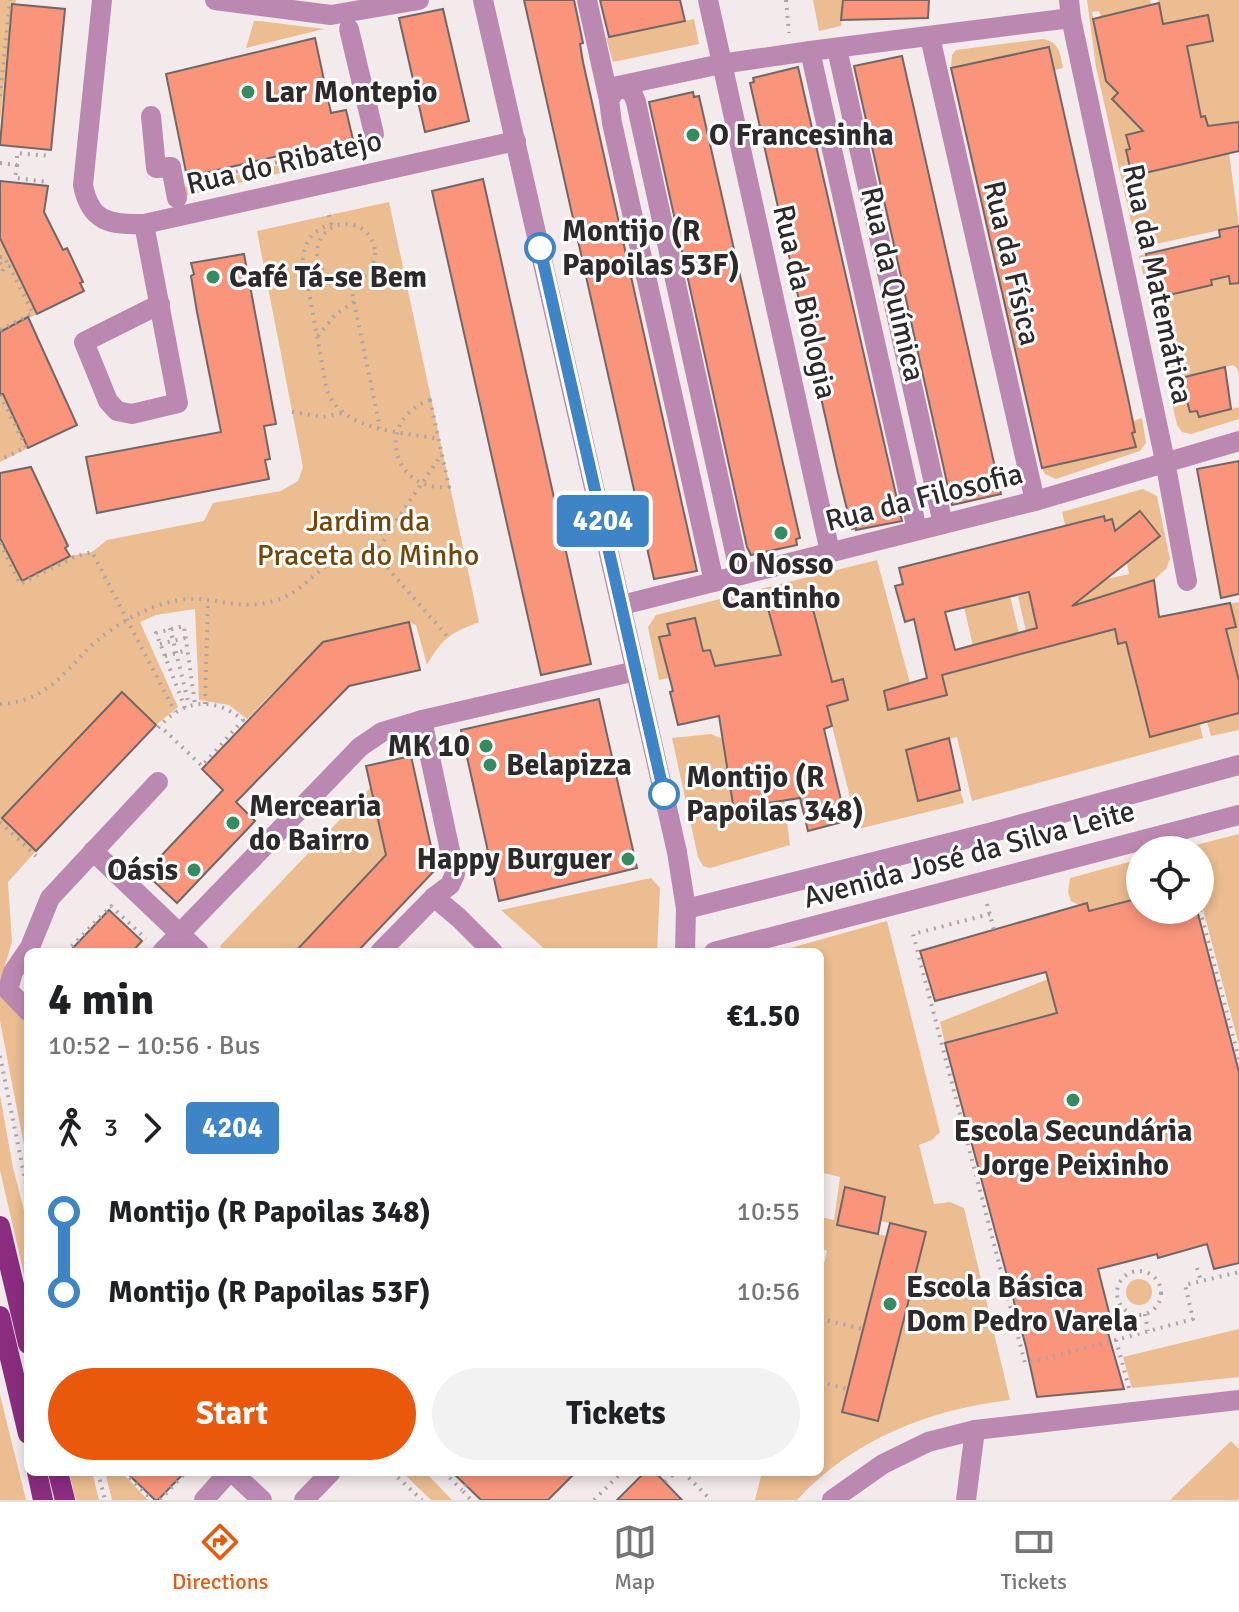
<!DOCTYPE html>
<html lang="en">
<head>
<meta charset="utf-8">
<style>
  :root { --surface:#fff; --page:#f2f2f2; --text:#202124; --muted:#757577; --line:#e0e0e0; --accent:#ea580c }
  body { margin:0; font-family:Signika,sans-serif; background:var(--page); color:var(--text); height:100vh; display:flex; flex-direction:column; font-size:30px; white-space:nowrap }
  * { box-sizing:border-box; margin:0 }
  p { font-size:26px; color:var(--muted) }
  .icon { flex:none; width:44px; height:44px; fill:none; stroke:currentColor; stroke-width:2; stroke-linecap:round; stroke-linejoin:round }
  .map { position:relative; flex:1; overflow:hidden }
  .drawer { position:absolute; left:24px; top:948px; width:800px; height:528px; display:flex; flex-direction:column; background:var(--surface); border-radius:12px; box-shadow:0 4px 12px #0003 }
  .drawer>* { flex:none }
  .badge { padding:0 16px; border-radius:6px; font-size:28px; line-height:52px }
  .buttons { position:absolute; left:1126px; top:836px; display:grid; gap:16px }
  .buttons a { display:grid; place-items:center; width:88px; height:88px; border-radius:50%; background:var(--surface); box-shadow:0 4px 12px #0003; font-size:40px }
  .map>.badge { position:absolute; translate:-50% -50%; box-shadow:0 0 0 4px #fff }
  .legs { display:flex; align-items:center; gap:12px; height:88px; padding:0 24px; font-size:26px }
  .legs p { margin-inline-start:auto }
  .summary { display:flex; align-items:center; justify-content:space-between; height:136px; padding:0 24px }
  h1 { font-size:44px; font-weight:800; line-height:60px }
  .cta { display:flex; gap:16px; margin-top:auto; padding:16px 24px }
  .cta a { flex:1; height:92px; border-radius:48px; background:var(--accent); color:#fff; font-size:32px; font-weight:800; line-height:92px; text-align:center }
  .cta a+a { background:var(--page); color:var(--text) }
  ul { padding:0 24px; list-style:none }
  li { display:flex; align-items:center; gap:28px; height:80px; font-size:30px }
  li i { display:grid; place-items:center; width:12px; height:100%; margin:0 10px; background:currentColor }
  li i::after { content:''; width:20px; height:20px; margin:-10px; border:6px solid; border-radius:50%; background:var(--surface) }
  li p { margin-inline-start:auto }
  li:first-child i { background:linear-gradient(#0000 50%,currentColor 0) }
  li:last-child i { background:linear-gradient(currentColor 50%,#0000 0) }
  .tab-bar { display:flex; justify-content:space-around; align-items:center; height:112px; border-top:2px solid var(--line); background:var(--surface); font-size:22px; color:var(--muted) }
  .tab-bar a { display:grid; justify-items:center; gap:4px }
  .tab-bar .on { color:var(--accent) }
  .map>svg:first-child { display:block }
  .green { fill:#ebbd90; fill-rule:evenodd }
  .building { fill:#fa957c; stroke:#706866; stroke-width:2; fill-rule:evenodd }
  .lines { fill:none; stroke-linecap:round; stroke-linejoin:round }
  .path { stroke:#aca5a6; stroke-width:4; stroke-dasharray:2 6; stroke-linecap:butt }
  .minor { stroke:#bb88b2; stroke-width:20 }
  .major { stroke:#8a2d7f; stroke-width:20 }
  .line-1-casing { stroke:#fff; stroke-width:18 }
  .line-1 { stroke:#3d85c6; stroke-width:12 }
  .poi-dot { fill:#368c60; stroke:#fff; stroke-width:3 }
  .stop-1-dot { fill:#fff; stroke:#3d85c6; stroke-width:4 }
  .labels { text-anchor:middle; stroke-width:6; stroke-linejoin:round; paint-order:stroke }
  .poi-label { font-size:30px; font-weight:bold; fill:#2e2a2b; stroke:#fff; text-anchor:start }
  .street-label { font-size:30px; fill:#2e2a2b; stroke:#fff }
  .stop-label { font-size:30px; font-weight:bold; fill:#2e2a2b; stroke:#fff; text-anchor:start }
  .park-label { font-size:30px; fill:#754506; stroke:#fff }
</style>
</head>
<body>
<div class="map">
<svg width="1239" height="1500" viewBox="0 0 1239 1500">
  <rect width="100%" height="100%" fill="#f3eaeb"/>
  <g class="green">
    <path d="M0,0H16L15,5H12L0,122Z"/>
    <path d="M813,0H843L841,26L819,31Z"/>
    <path d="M1087,0H1150L1151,5L1101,17L1099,11L1092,12L1103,64L1169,50L1158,0H1239V122L1225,124L1239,226L1137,248L1096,67Z"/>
    <path d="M694,19L699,44L613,62L606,38Z"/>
    <path d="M254,21H259L324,29L246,48Z"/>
    <path d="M1042,39C1059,41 1060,53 1063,68L1051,71L973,63L951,68L952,55L956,50Z"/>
    <path d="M288,163L289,171L185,196L184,187Z"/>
    <path d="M389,202L479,622C451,633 442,638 427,665L416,625L409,622L323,642L247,719L229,705L199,700L195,609L156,615L140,622L178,707L156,725L123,693L3,818L36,851L8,882L12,942L0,982V538L22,581L70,556L92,552L107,540L204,521L213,503L281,491L298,481L303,467L257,231Z"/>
    <path d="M0,238L37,314L0,332Z"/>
    <path d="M1146,254L1156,297L1212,285L1211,280L1239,268V375L1237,368L1233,365L1177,380L1182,402L1187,401L1197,411L1199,417L1239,407V419L1191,434L1182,432L1177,425L1139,256Z"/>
    <path d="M0,387L28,448L0,462Z"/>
    <path d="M1142,418L1146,443L1140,451L1056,479L1045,474L1042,468L1135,447L1133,421Z"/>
    <path d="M1143,489L1157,496L1170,559L1166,569L1154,580L1123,590L1115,629L1118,643L1136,640L1178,639L1171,614L1239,602V681L1234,661L1196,710L1203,738L972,801L957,737L906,750L918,801L960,790L964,803L858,829L827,706L848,700L843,679L808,688L824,653L809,594L767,605L783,663L779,694L770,657L715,668L710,650L703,651L695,618L668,624L670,635L660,637L693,673L659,680L648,627L656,615L877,560L910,683L1093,635L1088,615L1026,631L1018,596L1068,583L1056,528L1065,525L1062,512ZM1140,511L1160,536L1127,563L1129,574L1102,580L1088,519L1103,515L1105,521L1112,520L1115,531Z"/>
    <path d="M1010,596L1019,633L973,646L964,607Z"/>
    <path d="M1239,713V730L1211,736L1207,722Z"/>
    <path d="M711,734L723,739L756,805L781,775L790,845L710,868L703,866L698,857L672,738Z"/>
    <path d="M370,788L386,855L295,952H226L220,946Z"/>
    <path d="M1239,834V1045L1200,898V850H1176Z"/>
    <path d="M1140,859V898L1119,903L1130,1068L1087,903L1079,905L1071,901L1068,892L1070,878Z"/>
    <path d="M651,878L660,888L657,952H548L501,910Z"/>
    <path d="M887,921L940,1132L932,1140L919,1145L934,1204L950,1202L964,1208L1010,1400C930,1409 852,1440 797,1500H755L762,1472H820V1281L827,1251L820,1248V1217L834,1220L840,1177L820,1172V952H776ZM845,1188L885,1197L881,1221L926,1233L878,1421L842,1411L887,1236L837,1225Z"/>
    <path d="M1048,979L1057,1013L945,1043L940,1022Z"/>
    <path d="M0,995L28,1023V1166L0,1021Z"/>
    <path d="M0,1095L13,1168L28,1226V1292L0,1170Z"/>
    <circle cx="1139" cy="1292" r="13"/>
    <path d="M1239,1329V1377L1132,1388L1123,1357Z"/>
    <path d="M0,1395L26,1500H0Z"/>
    <path d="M1231,1441L1239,1449V1498L1237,1500H1170Z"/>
    <path d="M69,1472H92L99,1500H76Z"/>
    <path d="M105,1472H121L148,1500H112Z"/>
    <path d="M402,1472H425L452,1500H431Z"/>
  </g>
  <g class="building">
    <path d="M524,0H574L583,43L580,44L583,62L697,571L654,579Z"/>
    <path d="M600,0H680L685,21L609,37Z"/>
    <path d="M843,0H929L928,18L841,20Z"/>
    <path d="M1159,3L1163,24L1208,15L1213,41L1187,46L1201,117L1205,116L1208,126L1239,122V151L1132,176L1126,150L1130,149L1126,135L1143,131L1112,99L1118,93L1106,81L1093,19Z"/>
    <path d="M12,4L65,9L51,150L0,145Z"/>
    <path d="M443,9L469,121L425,132L399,18Z"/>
    <path d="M315,38L331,113L346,110L355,148L316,157L313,148L187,177L166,74Z"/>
    <path d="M1049,47L1127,393L1135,432L1132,433L1136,447L1042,468L951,68Z"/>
    <path d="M902,56L1001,494L952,505L854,66Z"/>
    <path d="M798,67L902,521L856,530V528L852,529L838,473L750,83L754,82L753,78Z"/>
    <path d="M693,92L694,97L699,96L800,538L796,539L797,545L751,555L747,547L649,102Z"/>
    <path d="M483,179L591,664L541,675L432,191Z"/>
    <path d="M0,181L48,186L44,212L63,250L67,248L83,282L80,283L84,291L37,314L0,238Z"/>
    <path d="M1239,226V283L1230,284L1229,276L1211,280L1212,285L1156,298L1146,254L1220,237L1219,230Z"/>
    <path d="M244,254L276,424L264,426L270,459L265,460L269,479L97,513L86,457L221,432L197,312L191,276L194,274L191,263Z"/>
    <path d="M28,317L77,425L28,448L3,394H0V332Z"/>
    <path d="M1225,367L1231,409L1199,417L1197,411L1190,412L1187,401L1182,402L1177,379Z"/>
    <path d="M1239,461V594L1221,598L1197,469Z"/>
    <path d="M31,467L68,546L65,548L70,556L22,581L0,538V473Z"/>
    <path d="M1140,511L1160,536L1072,606L1154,580L1159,617L1230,603L1236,627L1226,629L1239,681V713L1150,737L1126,642L1118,644L1115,629L942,675L947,695L888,710L884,691L927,678L914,619L905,622L895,586L903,584L899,568L1104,516L1105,521L1112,519L1115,531ZM1029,592L1037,628L955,650L945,612Z"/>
    <path d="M809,594L832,682L843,679L848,700L827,706L832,726L824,729L846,821L808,831L800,798L756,805L757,813L735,817L719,716L678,725L670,692L673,691L659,637L670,635L667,624L695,618L703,651L710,650L715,666L781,655L767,605Z"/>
    <path d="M409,622L420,670L349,686L236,802L255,821L177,903L145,873L223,790L202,769L323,642Z"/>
    <path d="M122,692L156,725L36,851L2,818Z"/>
    <path d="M599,699L637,868L499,901L461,730Z"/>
    <path d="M949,738L960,790L918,801L906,750Z"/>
    <path d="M411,756L436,869L357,952H295L386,855L366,766Z"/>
    <path d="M1140,898V910H1197L1239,1072V1263L1214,1269L1207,1244L1158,1258L1157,1254L1098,1269L1112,1324L1106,1326L1124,1389L1037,1397L1026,1347L945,1043L1057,1013L1046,972L935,1001L920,951L1087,903L1089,911Z"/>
    <path d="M109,910L142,941L132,952H69Z"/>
    <path d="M845,1187L885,1197L878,1234L837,1225Z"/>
    <path d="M890,1223L926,1232L878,1421L842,1412Z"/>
    <path d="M126,1472H185L158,1500H155Z"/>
    <path d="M452,1472H576L548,1500H481Z"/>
    <path d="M645,1472H655L682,1500H617Z"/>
  </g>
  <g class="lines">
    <g class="path">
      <path d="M786,0L789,33"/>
      <path d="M0,96L10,0"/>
      <path d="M0,163L17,165V153L50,156"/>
      <path d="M17,165L15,178L48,182"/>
      <path d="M197,181L312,154L314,162"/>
      <path d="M329,215L331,224C313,231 305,239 303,259L327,391C345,432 399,431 438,439"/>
      <circle cx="346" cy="253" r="29"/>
      <path d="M0,257H4L9,266"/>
      <path d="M0,263L4,268L0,276"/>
      <path d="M354,302L380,428"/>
      <path d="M0,330L33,313L9,266L4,268"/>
      <path d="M318,336L336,314L354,302L350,282"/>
      <path d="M0,395L26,447L0,460"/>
      <path d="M430,400L449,487C390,492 375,419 430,400Z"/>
      <path d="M292,412L323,417L342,413"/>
      <path d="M0,543L20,584L74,557L92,552L175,712"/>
      <path d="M376,555L389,531L442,454"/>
      <path d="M170,628L188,701"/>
      <path d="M160,644L185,638"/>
      <path d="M165,656L188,650"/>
      <path d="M0,704C39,703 61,678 85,652C99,637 121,622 140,613C152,607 166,602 180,600C217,594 240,615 282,598C310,587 319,561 354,555C362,554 369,552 377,556L447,636"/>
      <path d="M205,704L208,601"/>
      <path d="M185,708L156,633L184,626L195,704"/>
      <path d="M158,728C183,699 214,696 243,720L202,766L160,726"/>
      <path d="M0,822L36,856"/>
      <path d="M987,904L994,930"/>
      <path d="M1200,910L1239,1060"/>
      <path d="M990,914L913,934L1025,1363L1116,1340"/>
      <path d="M66,952L111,906L146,939"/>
      <path d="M0,1056L28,1194"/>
      <path d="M1197,1268L1201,1281"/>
      <circle cx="1139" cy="1293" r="22"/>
      <path d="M1145,1314L1148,1331"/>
      <path d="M820,1319L863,1329"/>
      <path d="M820,1382L848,1389"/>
      <path d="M1129,1388L1116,1340L1193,1319L1185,1285L1239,1272"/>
      <path d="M98,1472L105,1500"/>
      <path d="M124,1472L152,1500"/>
      <path d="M392,1472L422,1500"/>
      <path d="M444,1472L462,1490"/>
      <path d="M683,1472L711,1500"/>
      <path d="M665,1482L676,1472"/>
      <path d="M466,1485L462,1490L471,1500"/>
      <path d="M160,1500L186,1472"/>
      <path d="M594,1500L622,1472"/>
    </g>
    <g class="minor">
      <path d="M102,0L83,185C90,222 110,225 144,224"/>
      <path d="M215,0L331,15L419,0"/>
      <path d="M483,0L677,852L686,909L685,952"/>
      <path d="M587,0L609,100"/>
      <path d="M708,0L830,552"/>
      <path d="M1069,0L1071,18L1165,461L1187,581"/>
      <path d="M349,29L374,134"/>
      <path d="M930,37L1035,501"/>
      <path d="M837,49L943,524"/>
      <path d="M810,51L917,530"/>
      <path d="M618,86L721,64L810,51L1071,18"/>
      <path d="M151,116L156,168L171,167L177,198"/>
      <path d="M160,304L84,342L108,401L117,411L132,414L178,403L144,224L516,141"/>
      <path d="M714,582L612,123L609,100L618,86L632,92L636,102L740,575"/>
      <path d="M622,605L1035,501L1239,441"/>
      <path d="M93,851L199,952"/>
      <path d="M434,897L459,918L493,952"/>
      <path d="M686,909L989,833L1239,765"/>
      <path d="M162,952L360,747L382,732L422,720L636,671"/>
      <path d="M380,952L434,897L450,885L455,874L422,720"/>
      <path d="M714,952L1239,815"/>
      <path d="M28,1011L8,990L13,972L30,947L50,898L158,782"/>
      <path d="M232,1472L262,1500"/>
      <path d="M204,1500L229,1472"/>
      <path d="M304,1500L331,1472"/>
      <path d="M832,1500L883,1464L928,1442L975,1430L1239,1400"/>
      <path d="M966,1500L975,1430"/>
    </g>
    <g class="major">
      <path d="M0,1226L28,1344"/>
      <path d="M0,1316L28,1434"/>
      <path d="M37,1472L43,1500"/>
      <path d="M58,1472L65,1500"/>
    </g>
  </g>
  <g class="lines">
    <defs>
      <path id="line-1" d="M540,248L664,794"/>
    </defs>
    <use href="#line-1" class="line-1-casing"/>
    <use href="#line-1" class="line-1"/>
  </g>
  <g class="poi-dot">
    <circle cx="248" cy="92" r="8"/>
    <circle cx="693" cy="135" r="8"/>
    <circle cx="213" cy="277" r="8"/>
    <circle cx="781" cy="533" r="8"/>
    <circle cx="486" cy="746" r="8"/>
    <circle cx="490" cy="765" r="8"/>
    <circle cx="233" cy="823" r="8"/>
    <circle cx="628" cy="859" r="8"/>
    <circle cx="194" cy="870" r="8"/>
    <circle cx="1073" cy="1100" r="8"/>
    <circle cx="890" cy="1304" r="8"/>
  </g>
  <g class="stop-1-dot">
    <circle cx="540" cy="248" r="14"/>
    <circle cx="664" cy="794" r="14"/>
  </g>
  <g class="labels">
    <g class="poi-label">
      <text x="264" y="102">Lar Montepio</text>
      <text x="709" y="145">O Francesinha</text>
      <text x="229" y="287">Café Tá-se Bem</text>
      <text x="781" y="574" text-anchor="middle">O Nosso<tspan x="781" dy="34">Cantinho</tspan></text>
      <text x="470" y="756" text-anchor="end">MK 10</text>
      <text x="506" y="775">Belapizza</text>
      <text x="249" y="816">Mercearia<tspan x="249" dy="34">do Bairro</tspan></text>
      <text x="612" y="869" text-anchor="end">Happy Burguer</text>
      <text x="178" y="880" text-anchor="end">Oásis</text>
      <text x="1073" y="1141" text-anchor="middle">Escola Secundária<tspan x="1073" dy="34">Jorge Peixinho</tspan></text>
      <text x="906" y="1297">Escola Básica<tspan x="906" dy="34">Dom Pedro Varela</tspan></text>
    </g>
    <g class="street-label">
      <text transform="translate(284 162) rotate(-13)" y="10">Rua do Ribatejo</text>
      <text transform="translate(1012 263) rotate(77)" y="10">Rua da Física</text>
      <text transform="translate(893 284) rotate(77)" y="10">Rua da Química</text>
      <text transform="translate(1158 284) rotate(78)" y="10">Rua da Matemática</text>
      <text transform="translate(805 302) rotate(77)" y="10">Rua da Biologia</text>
      <text transform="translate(924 497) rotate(-14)" y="10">Rua da Filosofia</text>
      <text transform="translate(969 854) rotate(-15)" y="10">Avenida José da Silva Leite</text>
    </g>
    <g class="stop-label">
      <text x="562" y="241">Montijo (R<tspan x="562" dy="34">Papoilas 53F)</tspan></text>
      <text x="686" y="787">Montijo (R<tspan x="686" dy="34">Papoilas 348)</tspan></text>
    </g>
    <g class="park-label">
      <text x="368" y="531">Jardim da<tspan x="368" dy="34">Praceta do Minho</tspan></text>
    </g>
  </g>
</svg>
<div class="buttons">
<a><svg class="icon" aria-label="locate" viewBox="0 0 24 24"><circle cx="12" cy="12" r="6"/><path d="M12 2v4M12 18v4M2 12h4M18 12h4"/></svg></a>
</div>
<b class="badge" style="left:603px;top:521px;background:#3d85c6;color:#fff">4204</b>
<section class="drawer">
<div class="summary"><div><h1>4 min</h1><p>10:52 – 10:56 · Bus</p></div><b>€1.50</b></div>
<div class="legs"><svg class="icon" aria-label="walk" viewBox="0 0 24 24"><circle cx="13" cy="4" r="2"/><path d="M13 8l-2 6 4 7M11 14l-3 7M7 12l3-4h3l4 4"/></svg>3<svg class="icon" aria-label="forward" viewBox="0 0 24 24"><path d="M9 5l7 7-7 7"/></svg><b class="badge" style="background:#3d85c6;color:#fff">4204</b></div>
<ul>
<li><i style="color:#3d85c6"></i><b>Montijo (R Papoilas 348)</b><p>10:55</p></li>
<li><i style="color:#3d85c6"></i><b>Montijo (R Papoilas 53F)</b><p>10:56</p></li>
</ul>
<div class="cta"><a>Start</a><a>Tickets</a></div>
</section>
</div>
<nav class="tab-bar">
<a class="on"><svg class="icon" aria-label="directions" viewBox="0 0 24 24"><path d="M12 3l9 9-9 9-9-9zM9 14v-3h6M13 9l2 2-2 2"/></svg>Directions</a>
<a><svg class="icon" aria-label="map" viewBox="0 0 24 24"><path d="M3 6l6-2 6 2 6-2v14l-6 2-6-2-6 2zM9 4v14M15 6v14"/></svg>Map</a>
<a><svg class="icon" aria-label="tickets" viewBox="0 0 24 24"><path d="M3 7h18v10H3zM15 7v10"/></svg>Tickets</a>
</nav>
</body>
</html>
